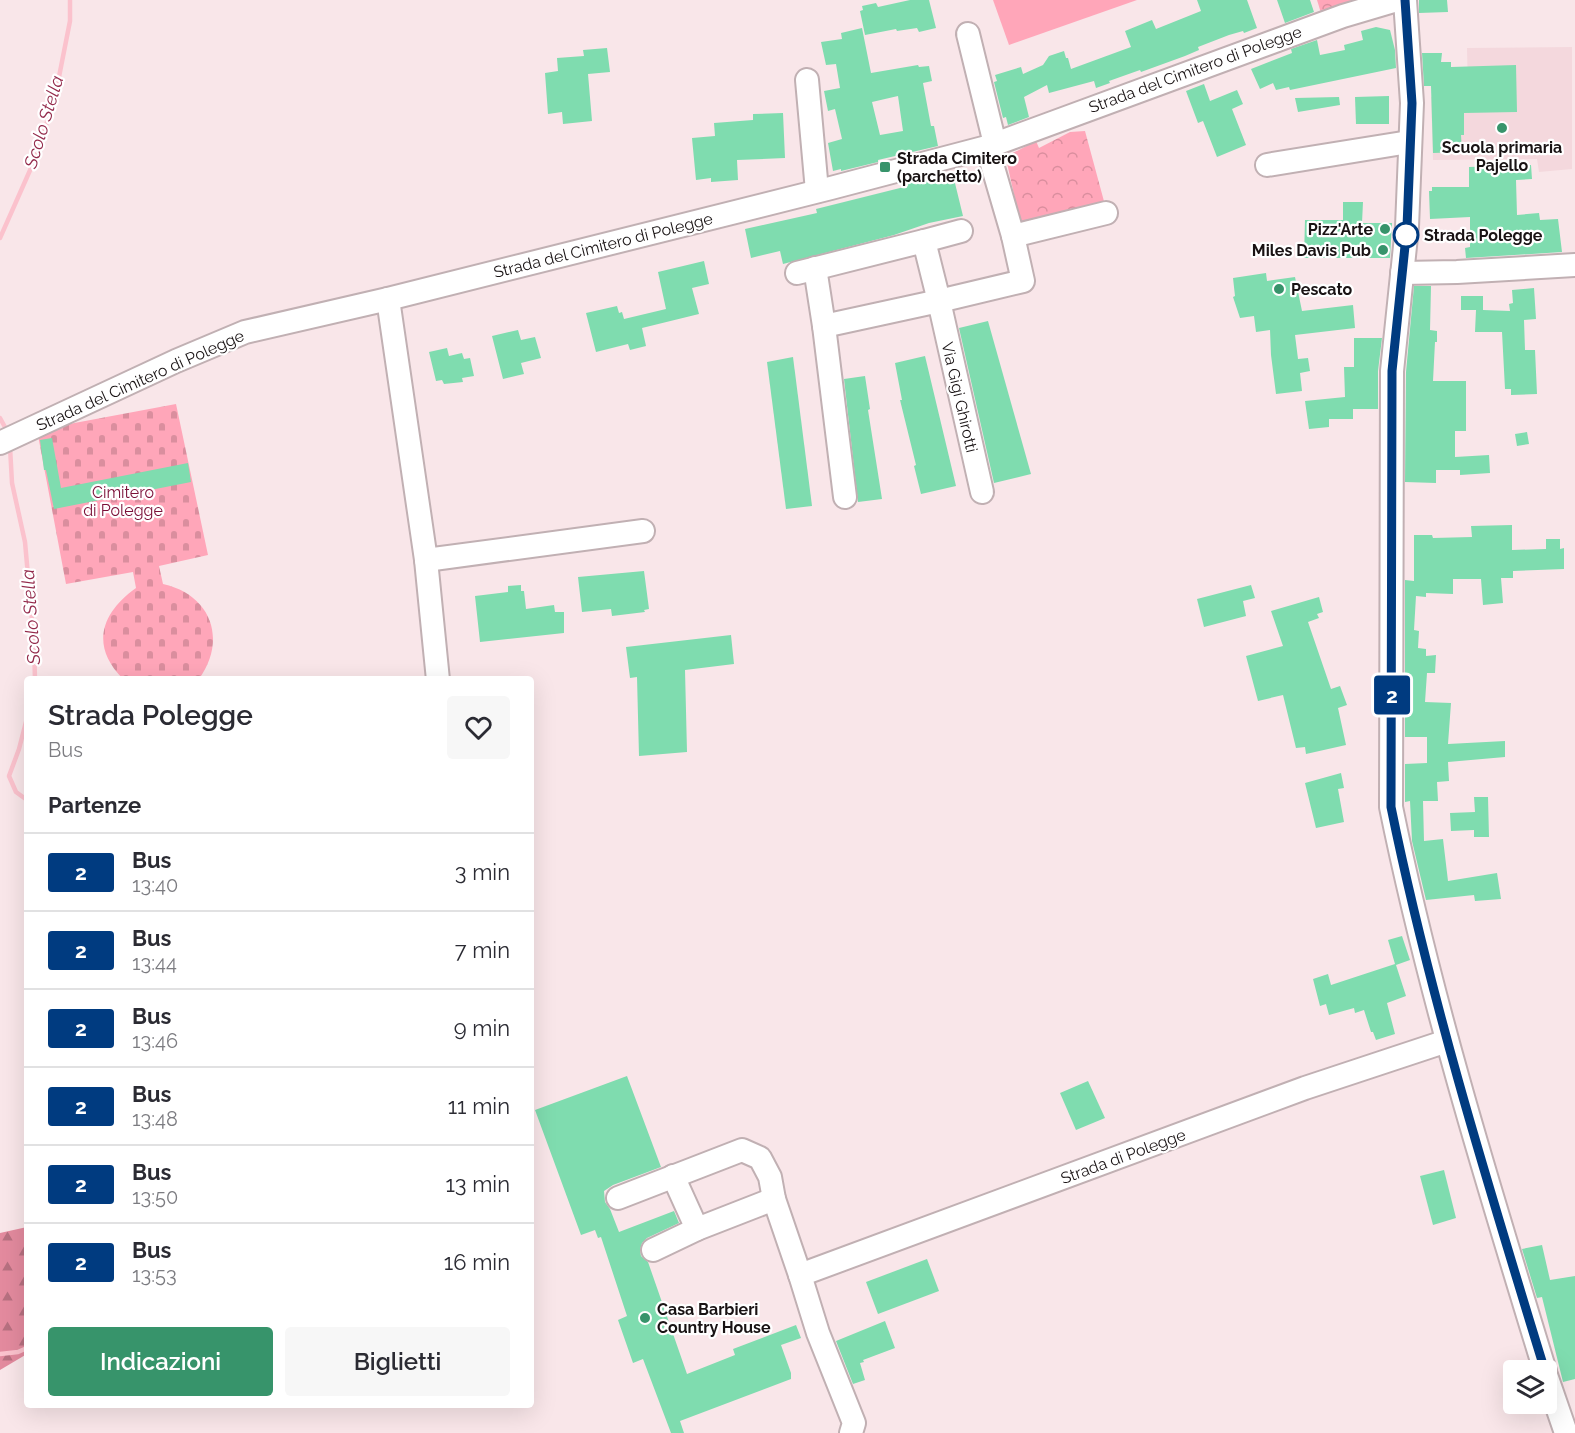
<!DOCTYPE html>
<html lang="it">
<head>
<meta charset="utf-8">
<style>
  :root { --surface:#fff; --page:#f7f7f7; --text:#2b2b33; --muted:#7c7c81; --line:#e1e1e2; --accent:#37946b }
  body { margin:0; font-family:Raleway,sans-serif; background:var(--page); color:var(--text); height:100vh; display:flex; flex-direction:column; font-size:22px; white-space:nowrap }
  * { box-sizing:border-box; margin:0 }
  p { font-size:20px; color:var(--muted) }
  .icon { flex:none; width:33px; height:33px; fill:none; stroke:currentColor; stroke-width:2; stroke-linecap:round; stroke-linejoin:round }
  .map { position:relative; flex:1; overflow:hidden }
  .side { position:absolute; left:24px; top:676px; width:510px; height:732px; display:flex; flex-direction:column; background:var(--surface); border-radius:6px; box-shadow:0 6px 24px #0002 }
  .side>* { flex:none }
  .badge { padding:0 12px; border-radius:4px; font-size:21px; line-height:39px }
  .buttons { position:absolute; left:1503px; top:1360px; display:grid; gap:12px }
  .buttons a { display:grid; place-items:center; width:54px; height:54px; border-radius:6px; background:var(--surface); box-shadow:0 6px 24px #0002; font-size:30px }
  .map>.badge { position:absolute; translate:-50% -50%; box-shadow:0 0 0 3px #fff }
  h2 { padding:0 24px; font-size:22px; line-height:54px }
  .round { display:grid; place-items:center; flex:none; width:63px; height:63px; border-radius:6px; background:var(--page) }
  .headline { display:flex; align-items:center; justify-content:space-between; height:102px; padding:0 24px }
  h1 { font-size:28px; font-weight:600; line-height:45px }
  .action { display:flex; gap:12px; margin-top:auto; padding:12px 24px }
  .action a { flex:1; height:69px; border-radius:6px; background:var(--accent); color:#fff; font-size:24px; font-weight:600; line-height:69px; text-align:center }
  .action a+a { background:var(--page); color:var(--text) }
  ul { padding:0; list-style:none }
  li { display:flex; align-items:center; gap:18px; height:78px; padding:0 24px; border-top:2px solid var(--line) }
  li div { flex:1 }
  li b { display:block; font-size:22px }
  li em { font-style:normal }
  li .badge { min-width:66px; font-weight:700; text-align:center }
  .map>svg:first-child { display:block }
  .built { fill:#f4d8dd }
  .forest { fill:url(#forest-firs) }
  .cemetery { fill:url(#cemetery-stones) }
  .park { fill:url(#park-crowns) }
  .pitch { fill:#ffa6b9 }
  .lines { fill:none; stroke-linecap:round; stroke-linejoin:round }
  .stream { stroke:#fbc2cd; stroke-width:4.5 }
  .building { fill:#7fdcaf; fill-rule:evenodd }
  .minor-casing { stroke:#c1b0b3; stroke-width:26 }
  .minor { stroke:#fff; stroke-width:22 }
  .line-casing { stroke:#fff; stroke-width:14 }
  .line { stroke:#003b80; stroke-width:9 }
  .poi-dot { fill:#37946b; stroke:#fff; stroke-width:2 }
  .stop-dot { fill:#fff; stroke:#003b80; stroke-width:3 }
  .labels { text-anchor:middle; stroke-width:4.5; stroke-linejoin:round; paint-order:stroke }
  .street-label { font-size:16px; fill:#191314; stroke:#fff }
  .poi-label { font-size:16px; font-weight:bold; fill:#191314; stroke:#fff; text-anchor:start }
  .stop-label { font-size:16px; font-weight:bold; fill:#191314; stroke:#fff; text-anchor:start }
  .park-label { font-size:16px; fill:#7b1038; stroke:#fff }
  .water-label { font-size:18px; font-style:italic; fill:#932a4b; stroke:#fff }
</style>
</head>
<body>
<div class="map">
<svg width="1575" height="1433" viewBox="0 0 1575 1433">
  <defs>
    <pattern id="forest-firs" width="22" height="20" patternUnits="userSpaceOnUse" patternTransform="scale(1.5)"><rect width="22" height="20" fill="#e38a9e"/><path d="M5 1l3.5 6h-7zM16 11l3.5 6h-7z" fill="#b77080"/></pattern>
    <pattern id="cemetery-stones" width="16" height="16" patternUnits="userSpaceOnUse" patternTransform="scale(1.5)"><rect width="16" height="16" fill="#ffa6b9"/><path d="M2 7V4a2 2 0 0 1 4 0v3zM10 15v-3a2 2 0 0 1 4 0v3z" fill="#da8e9e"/></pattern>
    <pattern id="park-crowns" width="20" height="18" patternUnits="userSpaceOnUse" patternTransform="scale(1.5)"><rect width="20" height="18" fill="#ffa6b9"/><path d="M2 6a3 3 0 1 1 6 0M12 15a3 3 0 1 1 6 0" fill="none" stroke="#da8e9e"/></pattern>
  </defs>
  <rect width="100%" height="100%" fill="#f9e6e9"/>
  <path class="built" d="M1572,47V169L1539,172L1537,159L1433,160L1431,97L1447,96L1468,93L1467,48Z"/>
  <path class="forest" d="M27,1227V1354L0,1370V1233Z"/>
  <path class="cemetery" d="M176,404L208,555L159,566L163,584C212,595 227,640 199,679H123C90,646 101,613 136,588L133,572L66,584L37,430Z"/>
  <g class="park">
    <path d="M1317,0H1354L1321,13Z"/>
    <path d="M1085,131L1105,205L1021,226L1007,163L1011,154L1036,141L1039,148L1070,132Z"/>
  </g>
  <path class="pitch" d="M993,0H1137L1009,45Z"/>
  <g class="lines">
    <g class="stream">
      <path d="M0,238L39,150L57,87L70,21V0"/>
      <path d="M0,418L6,429"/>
      <path d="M10,447L12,483L25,542L34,643L35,680"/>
      <path d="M27,718L19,749L9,776L16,792L27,800"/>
      <path d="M0,1354L18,1352L27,1348"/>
    </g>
  </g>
  <g class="building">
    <path d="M910,0H929L936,28L919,32L917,28L897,31L896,29L865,35L860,11L863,10L862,6L876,3L878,7Z"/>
    <path d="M1197,0H1247L1257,28L1244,33L1243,31L1229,35L1198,47L1199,50L1185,56L1141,72L1140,70L1109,81L1110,83L1096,88L1094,81L1049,93L1047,85L1024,97L1029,117L1008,125L1006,117L1003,118L994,82L997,81L995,75L1021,67L1023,74L1043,65L1049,56L1064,51L1066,58H1068L1071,69L1131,47L1125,31L1152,20L1156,29L1201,11Z"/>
    <path d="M1277,0H1310L1314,12L1285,23Z"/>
    <path d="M1419,0H1447L1448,12L1419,13Z"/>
    <path d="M1376,27L1390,30L1395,50L1396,68L1290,90L1289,87L1276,90L1273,83L1260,89L1251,69L1292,53L1291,49L1317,40L1320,55L1345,50L1344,45L1363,40L1361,31Z"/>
    <path d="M862,28L871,73L918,65L919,67L929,66L932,81L923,83L931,126H934L938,146L878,160V162L841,171V169L833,171L828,143L842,139L835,109L828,111L824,91L840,88L836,64L826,65L821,42L842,39L841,33ZM898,96L903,131L880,135L872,102Z"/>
    <path d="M607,48L610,72L588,74L592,121L563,124L562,112L548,114L545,73L558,71L557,58L584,56L583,50Z"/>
    <path d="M1422,53H1442L1441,62H1451V67L1516,65L1517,112L1464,113V135H1461L1462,152L1433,153L1431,86H1424Z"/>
    <path d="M1204,84L1210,101L1237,90L1243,104L1232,109L1246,145L1217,157L1203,121L1198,123L1186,91Z"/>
    <path d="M1389,96V124H1356L1355,97Z"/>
    <path d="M1339,97L1340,105L1298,112L1295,98Z"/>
    <path d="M783,113L785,158L737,160L738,180L711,182V178L696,180L692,138L715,136L714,123L753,120V114Z"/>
    <path d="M1531,165L1532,179L1516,180L1517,215L1539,213L1540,220L1558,219L1562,252L1466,258L1465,248L1470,247V217L1430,219L1429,191H1432V187H1469V167Z"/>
    <path d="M953,175L963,216L929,223L894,235L783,264L780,251L751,258L745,229L817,213L816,209L908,186V182L929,176L930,181Z"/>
    <path d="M1343,202H1363L1362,223H1392L1390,258H1304L1305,220H1343Z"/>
    <path d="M704,261L709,284L692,288L699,314L642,328L646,346L630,350L628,344L596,352L586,313L617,306L619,313L622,312L624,319L666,309L658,272Z"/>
    <path d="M1266,273L1267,281L1295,277L1302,311L1353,305L1355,328L1295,335L1298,359L1308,358L1310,371L1300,373L1302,391L1276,394L1271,355L1270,330L1256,332L1254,316L1240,318L1233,297L1235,296L1233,278Z"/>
    <path d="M1414,286H1431L1430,330L1437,331V342H1435L1433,381H1466V431H1455V457L1489,455L1490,473L1460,475V470H1436V483L1405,482L1406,372Z"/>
    <path d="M1534,288L1536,319L1524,320L1525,350H1535L1537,394L1511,395V389H1505L1502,332H1475L1476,310H1461V296H1483V310L1510,311L1509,304L1513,303L1512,290Z"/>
    <path d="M988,321L1031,474L994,483L959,328Z"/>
    <path d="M518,330L521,340L535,337L541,358L521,363L524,374L503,379L492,336Z"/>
    <path d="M1354,338H1382L1378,371V409H1353V419H1329V427L1309,429L1305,401L1345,397L1344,367H1354Z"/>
    <path d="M447,348L449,356L462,353L464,359L470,358L474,376L462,378L463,382L444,384L442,380L436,381L429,352Z"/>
    <path d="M925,356L956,486L921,494L914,466L916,465L900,400H902L895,363Z"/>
    <path d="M793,357L812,506L786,509L767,362Z"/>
    <path d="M865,376L870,409L868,410L882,499L858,502L844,379Z"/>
    <path d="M1527,432L1529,444L1517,446L1515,434Z"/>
    <path d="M52,438L61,488L188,463L191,482L54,509L46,470H44L40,440Z"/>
    <path d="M1512,525V550L1546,549V539H1560V549L1564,548V569L1513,571V578H1501L1503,603L1483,605L1481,579H1453V594L1426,593V597L1416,596L1414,630L1419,631L1418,648L1426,649V656L1436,655L1435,673H1427L1425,702L1451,703L1448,744L1505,741V757L1448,762L1449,781L1437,782L1438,801H1423L1424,841L1443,839L1448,881L1497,873L1501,899L1475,901L1474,895L1426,900L1412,841L1410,801L1405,802V764L1427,763V737H1405V580L1414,581V535H1432L1433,538L1472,537L1471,526Z"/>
    <path d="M644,571L649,609L644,610L645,612L612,616L611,609L582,612L578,577Z"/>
    <path d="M521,585V591H524L526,609L554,605L555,612H564V633L480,642L475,596L508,592V586Z"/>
    <path d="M1251,585L1255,598L1243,601L1246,616L1204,627L1197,599Z"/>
    <path d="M1319,597L1323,612L1317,614L1319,618L1308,622L1331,689L1340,686L1347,705L1338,708L1346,745L1306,754L1305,747L1296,748L1283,695L1258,701L1246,656L1283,646L1271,611Z"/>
    <path d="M731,635L734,664L685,670L687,752L639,756L637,677L630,678L626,647Z"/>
    <path d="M1341,773L1344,788L1338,789L1344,822L1316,828L1305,783Z"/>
    <path d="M1474,797H1488L1489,837H1474V830L1451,831L1450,813L1475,812Z"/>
    <path d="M1402,936L1410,960L1396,965L1406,996L1387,1003L1395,1034L1376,1040L1373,1032H1371L1364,1010L1355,1013L1354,1008L1329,1015L1326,1004L1320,1006L1313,979L1328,974L1331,985L1395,964L1388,940Z"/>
    <path d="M627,1076L661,1167L613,1185L604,1191L605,1202L610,1209L619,1232L674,1211L679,1223L647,1238L642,1243L640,1250L641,1256L648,1262L687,1374L735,1355L733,1349L796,1325L801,1338L781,1345L791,1373V1379L680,1421L684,1433H671L643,1359L633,1363L618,1320L627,1316L601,1237L598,1238L595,1230L581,1235L535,1110Z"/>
    <path d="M1088,1081L1105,1118L1076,1130L1060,1093Z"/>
    <path d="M1444,1170L1456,1218L1433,1225L1420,1176Z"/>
    <path d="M1542,1245L1550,1280L1575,1276V1379L1563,1382L1542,1297L1537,1298L1522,1249Z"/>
    <path d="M927,1259L939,1291L878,1314L866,1282Z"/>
    <path d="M885,1321L895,1348L863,1360L864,1362L860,1363L865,1380L853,1384L836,1341Z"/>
  </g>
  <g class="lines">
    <defs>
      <g id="minor">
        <path d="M1405,0L1412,103L1407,227L1392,371L1391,807C1430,998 1488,1185 1545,1371"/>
        <path d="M968,34L995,144"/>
        <path d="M807,80L817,191"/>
        <path d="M987,147L1013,236L1106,213"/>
        <path d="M1267,165L1409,142"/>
        <path d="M961,231L924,241L939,301L1023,281L1013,236"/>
        <path d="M815,268L824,326"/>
        <path d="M797,273L924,241"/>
        <path d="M1402,273L1457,272L1575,265"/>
        <path d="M388,299L426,560L438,680"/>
        <path d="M0,443L176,361L245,332L388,299L831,188L987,147L1343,16L1397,0"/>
        <path d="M845,497L824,326L939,301L982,492"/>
        <path d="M426,560L643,531"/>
        <path d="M673,1176L697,1229"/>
        <path d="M618,1198L742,1150L760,1158L770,1177L774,1199L800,1275"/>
        <path d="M653,1250L697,1229L774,1199"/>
        <path d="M1546,1375L1566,1433"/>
        <path d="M851,1433L854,1423L818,1333L800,1275L1305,1088L1447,1041"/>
      </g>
    </defs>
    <use href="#minor" class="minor-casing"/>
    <use href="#minor" class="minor"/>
  </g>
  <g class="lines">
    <defs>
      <path id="line" d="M1405,0L1412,103L1407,227L1392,371L1391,807C1430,998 1488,1185 1545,1371"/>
    </defs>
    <use href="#line" class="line-casing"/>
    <use href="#line" class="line"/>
  </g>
  <g class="poi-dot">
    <circle cx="1502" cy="128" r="6"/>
    <rect x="879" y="161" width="12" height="12" rx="3"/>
    <circle cx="1385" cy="229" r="6"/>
    <circle cx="1383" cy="250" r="6"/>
    <circle cx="1279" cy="289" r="6"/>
    <circle cx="645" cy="1318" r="6"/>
  </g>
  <circle class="stop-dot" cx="1406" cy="235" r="12"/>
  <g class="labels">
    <g class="street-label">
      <text transform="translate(1195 69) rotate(-20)" y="6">Strada del Cimitero di Polegge</text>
      <text transform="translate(603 245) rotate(-14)" y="6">Strada del Cimitero di Polegge</text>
      <text transform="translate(140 380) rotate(-24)" y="6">Strada del Cimitero di Polegge</text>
      <text transform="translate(960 397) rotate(77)" y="6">Via Gigi Ghirotti</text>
      <text transform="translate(1123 1156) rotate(-20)" y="6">Strada di Polegge</text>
    </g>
    <g class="poi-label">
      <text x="1502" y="153" text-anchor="middle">Scuola primaria<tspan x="1502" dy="18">Pajello</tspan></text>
      <text x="897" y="164">Strada Cimitero<tspan x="897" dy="18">(parchetto)</tspan></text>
      <text x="1373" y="235" text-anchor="end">Pizz'Arte</text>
      <text x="1371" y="256" text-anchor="end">Miles Davis Pub</text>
      <text x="1291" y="295">Pescato</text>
      <text x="657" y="1315">Casa Barbieri<tspan x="657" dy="18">Country House</tspan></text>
    </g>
    <g class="stop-label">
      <text x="1424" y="241">Strada Polegge</text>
    </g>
    <g class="park-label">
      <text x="123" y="498">Cimitero<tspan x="123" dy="18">di Polegge</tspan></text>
    </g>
    <g class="water-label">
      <text transform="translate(44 122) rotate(-73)" y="6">Scolo Stella</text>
      <text transform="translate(31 617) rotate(-94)" y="6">Scolo Stella</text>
    </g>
  </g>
</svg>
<div class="buttons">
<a><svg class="icon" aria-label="layers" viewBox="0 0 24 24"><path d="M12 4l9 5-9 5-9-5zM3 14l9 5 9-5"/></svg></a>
</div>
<b class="badge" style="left:1392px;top:695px;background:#003b80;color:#fff">2</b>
<section class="side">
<div class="headline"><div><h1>Strada Polegge</h1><p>Bus</p></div><a class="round"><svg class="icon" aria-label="heart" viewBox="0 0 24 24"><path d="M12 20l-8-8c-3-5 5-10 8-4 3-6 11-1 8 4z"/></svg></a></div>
<h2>Partenze</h2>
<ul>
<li><span class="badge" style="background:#003b80;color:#fff">2</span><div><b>Bus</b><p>13:40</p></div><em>3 min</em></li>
<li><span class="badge" style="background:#003b80;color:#fff">2</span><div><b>Bus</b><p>13:44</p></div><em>7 min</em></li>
<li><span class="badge" style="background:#003b80;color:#fff">2</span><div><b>Bus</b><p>13:46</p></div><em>9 min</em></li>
<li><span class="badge" style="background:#003b80;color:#fff">2</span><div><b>Bus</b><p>13:48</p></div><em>11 min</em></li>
<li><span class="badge" style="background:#003b80;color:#fff">2</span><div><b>Bus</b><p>13:50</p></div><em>13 min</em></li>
<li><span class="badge" style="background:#003b80;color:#fff">2</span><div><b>Bus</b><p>13:53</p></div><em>16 min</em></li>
</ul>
<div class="action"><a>Indicazioni</a><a>Biglietti</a></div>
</section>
</div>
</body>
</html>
